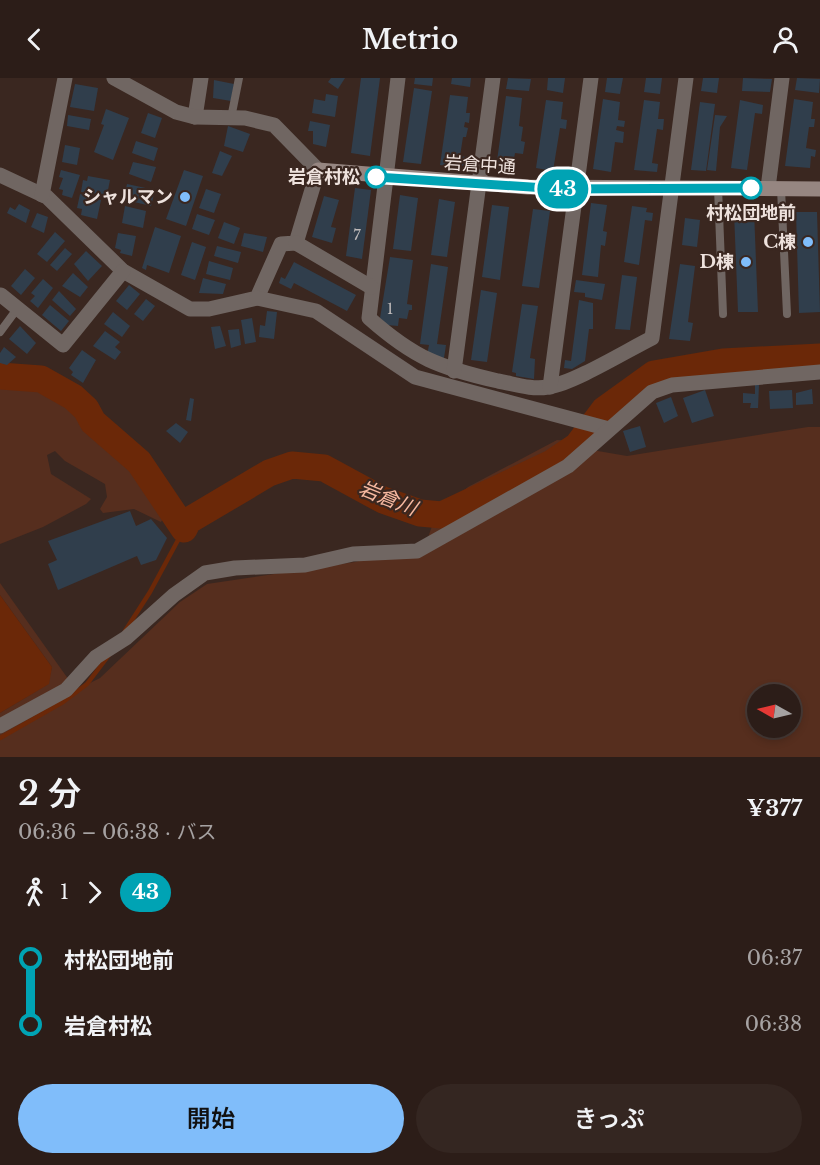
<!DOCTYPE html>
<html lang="ja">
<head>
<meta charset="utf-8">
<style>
  :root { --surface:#2c1d18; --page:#342621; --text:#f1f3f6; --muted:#a6a2a2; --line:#483b37; --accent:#80bdfa }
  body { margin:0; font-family:"Libre Baskerville","Noto Sans JP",serif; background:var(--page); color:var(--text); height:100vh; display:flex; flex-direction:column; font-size:22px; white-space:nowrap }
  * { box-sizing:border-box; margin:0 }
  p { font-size:20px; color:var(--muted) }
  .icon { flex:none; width:33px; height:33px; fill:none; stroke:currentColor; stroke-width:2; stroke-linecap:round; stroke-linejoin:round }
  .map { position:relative; height:679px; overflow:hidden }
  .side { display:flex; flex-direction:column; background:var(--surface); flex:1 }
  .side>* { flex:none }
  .badge { padding:0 12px; border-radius:20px; font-size:21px; line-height:39px }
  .needle { width:39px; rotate:278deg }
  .tools { position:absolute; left:747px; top:606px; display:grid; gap:12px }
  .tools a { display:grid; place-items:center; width:54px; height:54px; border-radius:50%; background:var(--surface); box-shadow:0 3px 9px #0003,0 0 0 2px var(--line); font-size:30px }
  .map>.badge { position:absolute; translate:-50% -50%; box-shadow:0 0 0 3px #fff }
  .legs { display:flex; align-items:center; gap:9px; height:66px; padding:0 18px; font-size:20px }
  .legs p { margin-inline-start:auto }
  .summary { display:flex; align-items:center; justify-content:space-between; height:102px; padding:0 18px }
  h1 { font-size:33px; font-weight:600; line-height:45px }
  .primary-button { display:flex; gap:12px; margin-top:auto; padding:12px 18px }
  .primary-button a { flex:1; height:69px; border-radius:36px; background:var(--accent); color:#111; font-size:24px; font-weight:600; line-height:69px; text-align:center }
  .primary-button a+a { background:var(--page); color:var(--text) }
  ul { padding:0 18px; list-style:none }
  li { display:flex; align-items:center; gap:21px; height:66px; font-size:22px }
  li i { display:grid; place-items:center; width:9px; height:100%; margin:0 8px; background:currentColor }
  li i::after { content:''; width:15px; height:15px; margin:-8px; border:4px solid; border-radius:50%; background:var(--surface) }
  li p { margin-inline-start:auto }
  li:first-child i { background:linear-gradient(#0000 50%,currentColor 0) }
  li:last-child i { background:linear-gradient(currentColor 50%,#0000 0) }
  header { display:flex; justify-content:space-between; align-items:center; height:78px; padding:0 18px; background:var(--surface); font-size:27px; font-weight:600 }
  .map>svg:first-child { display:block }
  .green { fill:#562e1e; fill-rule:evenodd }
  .water { fill:#6b2808 }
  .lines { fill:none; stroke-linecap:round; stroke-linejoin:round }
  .stream { stroke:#6b2808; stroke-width:4.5 }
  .river { stroke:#6b2808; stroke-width:27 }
  .building { fill:#303e4c }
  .lane { stroke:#706662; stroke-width:8 }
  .street { stroke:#706662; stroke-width:15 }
  .secondary { stroke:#968681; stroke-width:15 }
  .line-1-casing { stroke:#fff; stroke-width:14 }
  .line-1 { stroke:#00a3b4; stroke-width:9 }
  .stop-1-dot { fill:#fff; stroke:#00a3b4; stroke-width:3 }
  .poi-dot { fill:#80bdfa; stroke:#3a2720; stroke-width:2 }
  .labels { text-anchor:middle; stroke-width:4.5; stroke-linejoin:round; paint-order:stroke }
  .number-label { font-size:15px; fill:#beb9b9 }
  .street-label { font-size:18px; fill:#eee2dd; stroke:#3a2720 }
  .stop-label { font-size:18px; font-weight:bold; fill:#eee2dd; stroke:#3a2720; text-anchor:end }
  .poi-label { font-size:18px; font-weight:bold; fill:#eee2dd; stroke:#3a2720; text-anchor:end }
  .water-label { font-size:20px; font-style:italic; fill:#f7b9a0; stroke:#3a2720 }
</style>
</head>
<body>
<header><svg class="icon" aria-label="back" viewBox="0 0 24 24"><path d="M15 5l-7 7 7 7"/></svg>Metrio<svg class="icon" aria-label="person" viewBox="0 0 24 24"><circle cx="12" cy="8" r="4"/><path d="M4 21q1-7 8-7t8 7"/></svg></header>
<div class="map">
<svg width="820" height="679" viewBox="0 0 820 679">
  <rect width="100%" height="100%" fill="#3a2720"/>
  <g class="green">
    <path d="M0,297C15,297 41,301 54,309C69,317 75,329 88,340C111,361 186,404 161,444L134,431L103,435L100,431L107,419L105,406L65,383L55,373L47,377L51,396L91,421L86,426L43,449L0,466Z"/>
    <path d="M808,349H820V679H0V635L48,606L52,589L0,517V505L76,612L100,600L180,524L207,506L355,484L426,465L436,437L468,409L557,362L574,363L592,372L627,378ZM758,616H790V650H758Z"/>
  </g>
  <path class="water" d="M0,517L52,589L49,606L0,635Z"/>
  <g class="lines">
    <g class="stream">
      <path d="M125,553L150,514L184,451"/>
      <path d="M0,660L63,624L87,606L109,577"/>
    </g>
    <path class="river" d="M0,298L41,301L73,319L86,331L93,344L139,384L184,451L188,443L269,395L292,387L324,390L383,422L420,435L442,437L552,385L577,368L604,332L654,296L723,284L820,279"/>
  </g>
  <g class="building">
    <path d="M331,0H345L338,11L328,4Z"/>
    <path d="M361,0H380L370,78L351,75Z"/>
    <path d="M415,0H433L432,8L414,6Z"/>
    <path d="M452,0H471L470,9L451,6Z"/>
    <path d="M508,0L531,1L529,13L506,11Z"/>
    <path d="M548,0H565L563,15L547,12Z"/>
    <path d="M607,0H623L620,16L605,14Z"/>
    <path d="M646,0H662L660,16L644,14Z"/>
    <path d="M703,0H719L717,15L701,13Z"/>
    <path d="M743,0L772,1L770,14L742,13Z"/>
    <path d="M797,0L820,1L819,15L795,12Z"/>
    <path d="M214,2L234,6L231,23L213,20Z"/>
    <path d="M75,6L98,10L94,33L70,29Z"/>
    <path d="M414,10L432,13L421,86L403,84Z"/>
    <path d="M326,16L338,18L335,39L312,35L314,21L325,23Z"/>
    <path d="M450,17L468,19L466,35H470L469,45L465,44L464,49L468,50L466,59H463L460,78L466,79L464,88L459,87V90L440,87Z"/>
    <path d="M506,18L522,20L519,48L523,49L521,63L525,64L523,76L515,75L512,92L496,90Z"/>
    <path d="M603,21L620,24L618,42L625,43L624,49L617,48L616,52L624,54L623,65L615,64L611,94L593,91Z"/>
    <path d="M794,21L813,24L811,41H815L814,49H809L806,70L816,72L815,79L811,78L810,90L785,88Z"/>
    <path d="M546,22L563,24L561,41L567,42L566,51L560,50L553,93L536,90Z"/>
    <path d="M644,22L660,24L658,41H664L663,52L657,51L652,85L658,86L657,94L634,92Z"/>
    <path d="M740,22L763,27L762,36L755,35L747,92L731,90Z"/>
    <path d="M700,24L715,26L706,93L691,92Z"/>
    <path d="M106,31L129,40L113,82L94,74L104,47L101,46Z"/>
    <path d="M148,35L162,40L155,60L141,55Z"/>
    <path d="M68,37L91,41L89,52L67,48Z"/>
    <path d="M715,37L727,38L720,49L716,93L707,92Z"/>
    <path d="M310,43L330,47L326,69L313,66V53H308Z"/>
    <path d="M228,48L250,56L243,74L224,68Z"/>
    <path d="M136,63L158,70L154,83L132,75Z"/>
    <path d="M65,67L80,70L77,87L62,84Z"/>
    <path d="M220,73L232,78L222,98L212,95Z"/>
    <path d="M133,84L156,89L151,104L129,96Z"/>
    <path d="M61,92L80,97L72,120L62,117L63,112L59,111L63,100L59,99Z"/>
    <path d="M184,92L203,98L186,148L166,141Z"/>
    <path d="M88,98L110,102L107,117L81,114L83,102L87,103Z"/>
    <path d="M127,106L155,112L151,128L130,123L131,117L125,115Z"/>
    <path d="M355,110L371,112L362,181L346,178Z"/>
    <path d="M206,111L221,116L214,135L199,130Z"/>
    <path d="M80,116L101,122L97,141L81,137L82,131L77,130Z"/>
    <path d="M400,117L418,120L411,173L393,171Z"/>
    <path d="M324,118L339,122L331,149L336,150L332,165L312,159Z"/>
    <path d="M439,121L455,124L447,179L431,177Z"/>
    <path d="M591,125L607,127L603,153L607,154L605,168L601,167L598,199L582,197Z"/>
    <path d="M19,126L30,132L26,145L7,135L10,129L15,132Z"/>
    <path d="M492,127L509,129L500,202L482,199Z"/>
    <path d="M125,128L146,133L143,150L122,145Z"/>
    <path d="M632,128L647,130L646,134L653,135L652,143L645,142L639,187L624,184Z"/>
    <path d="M533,131L550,133L539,210L522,208Z"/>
    <path d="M754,133L758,234H738L734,134Z"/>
    <path d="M796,134H817L820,234L799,235Z"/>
    <path d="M37,135L48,139L44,155L31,149Z"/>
    <path d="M197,136L215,142L209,157L192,151Z"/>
    <path d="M685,140L700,142L697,169L682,167Z"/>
    <path d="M224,144L240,150L234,166L218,160Z"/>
    <path d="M155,149L181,158L169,195L147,187L146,192L142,190Z"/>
    <path d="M55,154L65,163L47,184L37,176Z"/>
    <path d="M118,155L136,158L132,178L120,175L121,172L115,170Z"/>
    <path d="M244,155L267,159L263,174L241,168Z"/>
    <path d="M192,164L206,169L195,202L181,197Z"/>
    <path d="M217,168L241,174L238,185L214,178Z"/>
    <path d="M65,170L72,176L57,193L50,187Z"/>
    <path d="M86,173L102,188L88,203L74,186Z"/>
    <path d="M390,179L413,182L407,226L412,227V232H409L407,241L399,240L398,248L387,247L380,240Z"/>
    <path d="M209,183L233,190L230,202L206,196Z"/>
    <path d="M294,184L356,217L347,233L294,205L291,211L279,205L281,199L285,201Z"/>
    <path d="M431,186L448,189L437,266L446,267L444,280L427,277L429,267L420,266Z"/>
    <path d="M680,186L695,188L688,244L693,245L690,263L669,261Z"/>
    <path d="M25,191L35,200L21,217L11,208Z"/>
    <path d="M73,195L88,209L80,219L62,208Z"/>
    <path d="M622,197L637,199L630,252L615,251Z"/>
    <path d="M203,200L226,206L223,216L199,215Z"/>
    <path d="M43,201L53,210L38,230L30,223L35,218L31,215Z"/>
    <path d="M576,202L605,206L602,222L585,219V215L574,214Z"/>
    <path d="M129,207L140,216L127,232L116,223Z"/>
    <path d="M481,212L497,215L487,284L471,282Z"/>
    <path d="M59,213L76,231L70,238L52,222Z"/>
    <path d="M146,221L155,228L143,243L134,236Z"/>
    <path d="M579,222L593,225V251H589L585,283L572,291L564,290L565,282L571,283Z"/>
    <path d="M522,226L538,228L530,280L535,281L534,301L516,298V295L512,294Z"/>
    <path d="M50,227L69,243L61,253L42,237Z"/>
    <path d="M267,233L277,234L274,261L259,259L260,247L265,248Z"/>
    <path d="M113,234L130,248L122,259L104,246Z"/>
    <path d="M252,240L256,264L245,266L241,242Z"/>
    <path d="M20,248L36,265L27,276L9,261Z"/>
    <path d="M220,248L226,268L215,271L211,249Z"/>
    <path d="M239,251L241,267L231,270L228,252Z"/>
    <path d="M105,253L120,264L115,269L121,274L115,282L93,268Z"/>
    <path d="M4,269L16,279L7,287L0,285V275Z"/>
    <path d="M82,272L96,282L83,305L71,297L73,294L69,290Z"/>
    <path d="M755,306L759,307L758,330H750L751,325H743V315L755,316Z"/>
    <path d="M812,311L813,326L796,327V315Z"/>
    <path d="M705,312L714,338L692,345L683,320Z"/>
    <path d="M792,312L793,330L770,331L769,313Z"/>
    <path d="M671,319L678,338L664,345L656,325Z"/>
    <path d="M190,320L194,321L191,343L186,342Z"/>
    <path d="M176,345L188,354L180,365L166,353Z"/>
    <path d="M640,348L646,369L630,374L623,353Z"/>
    <path d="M130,433L136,448L151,441L167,460L156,482L141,487L137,478L58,512L48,486L57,482L48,463Z"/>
  </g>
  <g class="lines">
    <g class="lane">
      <path d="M231,40L239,0"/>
      <path d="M718,110L723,236"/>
      <path d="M781,111L787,236"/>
      <path d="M0,254L17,231"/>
    </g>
    <g class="street">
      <path d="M398,0L369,240C414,280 440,290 498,303C515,306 531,312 548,309C574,305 626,273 652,260L686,0"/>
      <path d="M195,39L201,0"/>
      <path d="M0,97L47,119L123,193L190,231H209L257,220L281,166L296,165L318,92L274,47L245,40L195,39L176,34L114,0"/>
      <path d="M768,110L782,0"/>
      <path d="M42,117L65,0"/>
      <path d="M296,165L371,209"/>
      <path d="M1,217L63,267L123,193"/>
      <path d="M257,220L316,233L415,299L609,351"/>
      <path d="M454,293L493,0"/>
      <path d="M550,309L591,0"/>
      <path d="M0,648L66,612L96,579L126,560L174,517L205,495L235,490L305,487L353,476L417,473L568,388L652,314L672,307L820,294"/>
    </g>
    <path class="secondary" d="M318,92L528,109L820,111"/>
  </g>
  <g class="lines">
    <defs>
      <path id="line-1" d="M376,99L561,111L751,110"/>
    </defs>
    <use href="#line-1" class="line-1-casing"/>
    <use href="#line-1" class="line-1"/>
  </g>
  <g class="stop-1-dot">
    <circle cx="376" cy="99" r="10"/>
    <circle cx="751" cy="110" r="10"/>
  </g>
  <g class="poi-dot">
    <circle cx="185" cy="119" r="6"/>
    <circle cx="808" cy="164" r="6"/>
    <circle cx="746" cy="184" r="6"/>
  </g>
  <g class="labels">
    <g class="number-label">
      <text x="357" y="162">7</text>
      <text x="390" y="236">1</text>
    </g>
    <g class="street-label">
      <text transform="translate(480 87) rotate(4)" y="6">岩倉中通</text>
    </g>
    <g class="stop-label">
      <text x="360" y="105">岩倉村松</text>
      <text x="751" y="141" text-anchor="middle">村松団地前</text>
    </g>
    <g class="poi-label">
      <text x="173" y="125">シャルマン</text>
      <text x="796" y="170">C棟</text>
      <text x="734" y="190">D棟</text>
    </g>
    <g class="water-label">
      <text transform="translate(388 420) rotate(22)" y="7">岩倉川</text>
    </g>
  </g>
</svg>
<div class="tools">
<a><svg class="needle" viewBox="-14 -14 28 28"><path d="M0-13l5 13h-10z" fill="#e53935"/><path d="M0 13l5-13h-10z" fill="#a6a2a2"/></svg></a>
</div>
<b class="badge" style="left:563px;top:111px;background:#00a3b4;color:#fff">43</b>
</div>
<section class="side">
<div class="summary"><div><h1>2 分</h1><p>06:36 – 06:38 · バス</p></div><b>¥377</b></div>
<div class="legs"><svg class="icon" aria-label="walk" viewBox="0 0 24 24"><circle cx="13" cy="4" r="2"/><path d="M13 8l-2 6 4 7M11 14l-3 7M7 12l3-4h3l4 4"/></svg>1<svg class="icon" aria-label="forward" viewBox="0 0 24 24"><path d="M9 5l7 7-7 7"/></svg><b class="badge" style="background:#00a3b4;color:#fff">43</b></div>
<ul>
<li><i style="color:#00a3b4"></i><b>村松団地前</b><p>06:37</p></li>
<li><i style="color:#00a3b4"></i><b>岩倉村松</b><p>06:38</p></li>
</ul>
<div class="primary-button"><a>開始</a><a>きっぷ</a></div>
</section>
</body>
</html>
